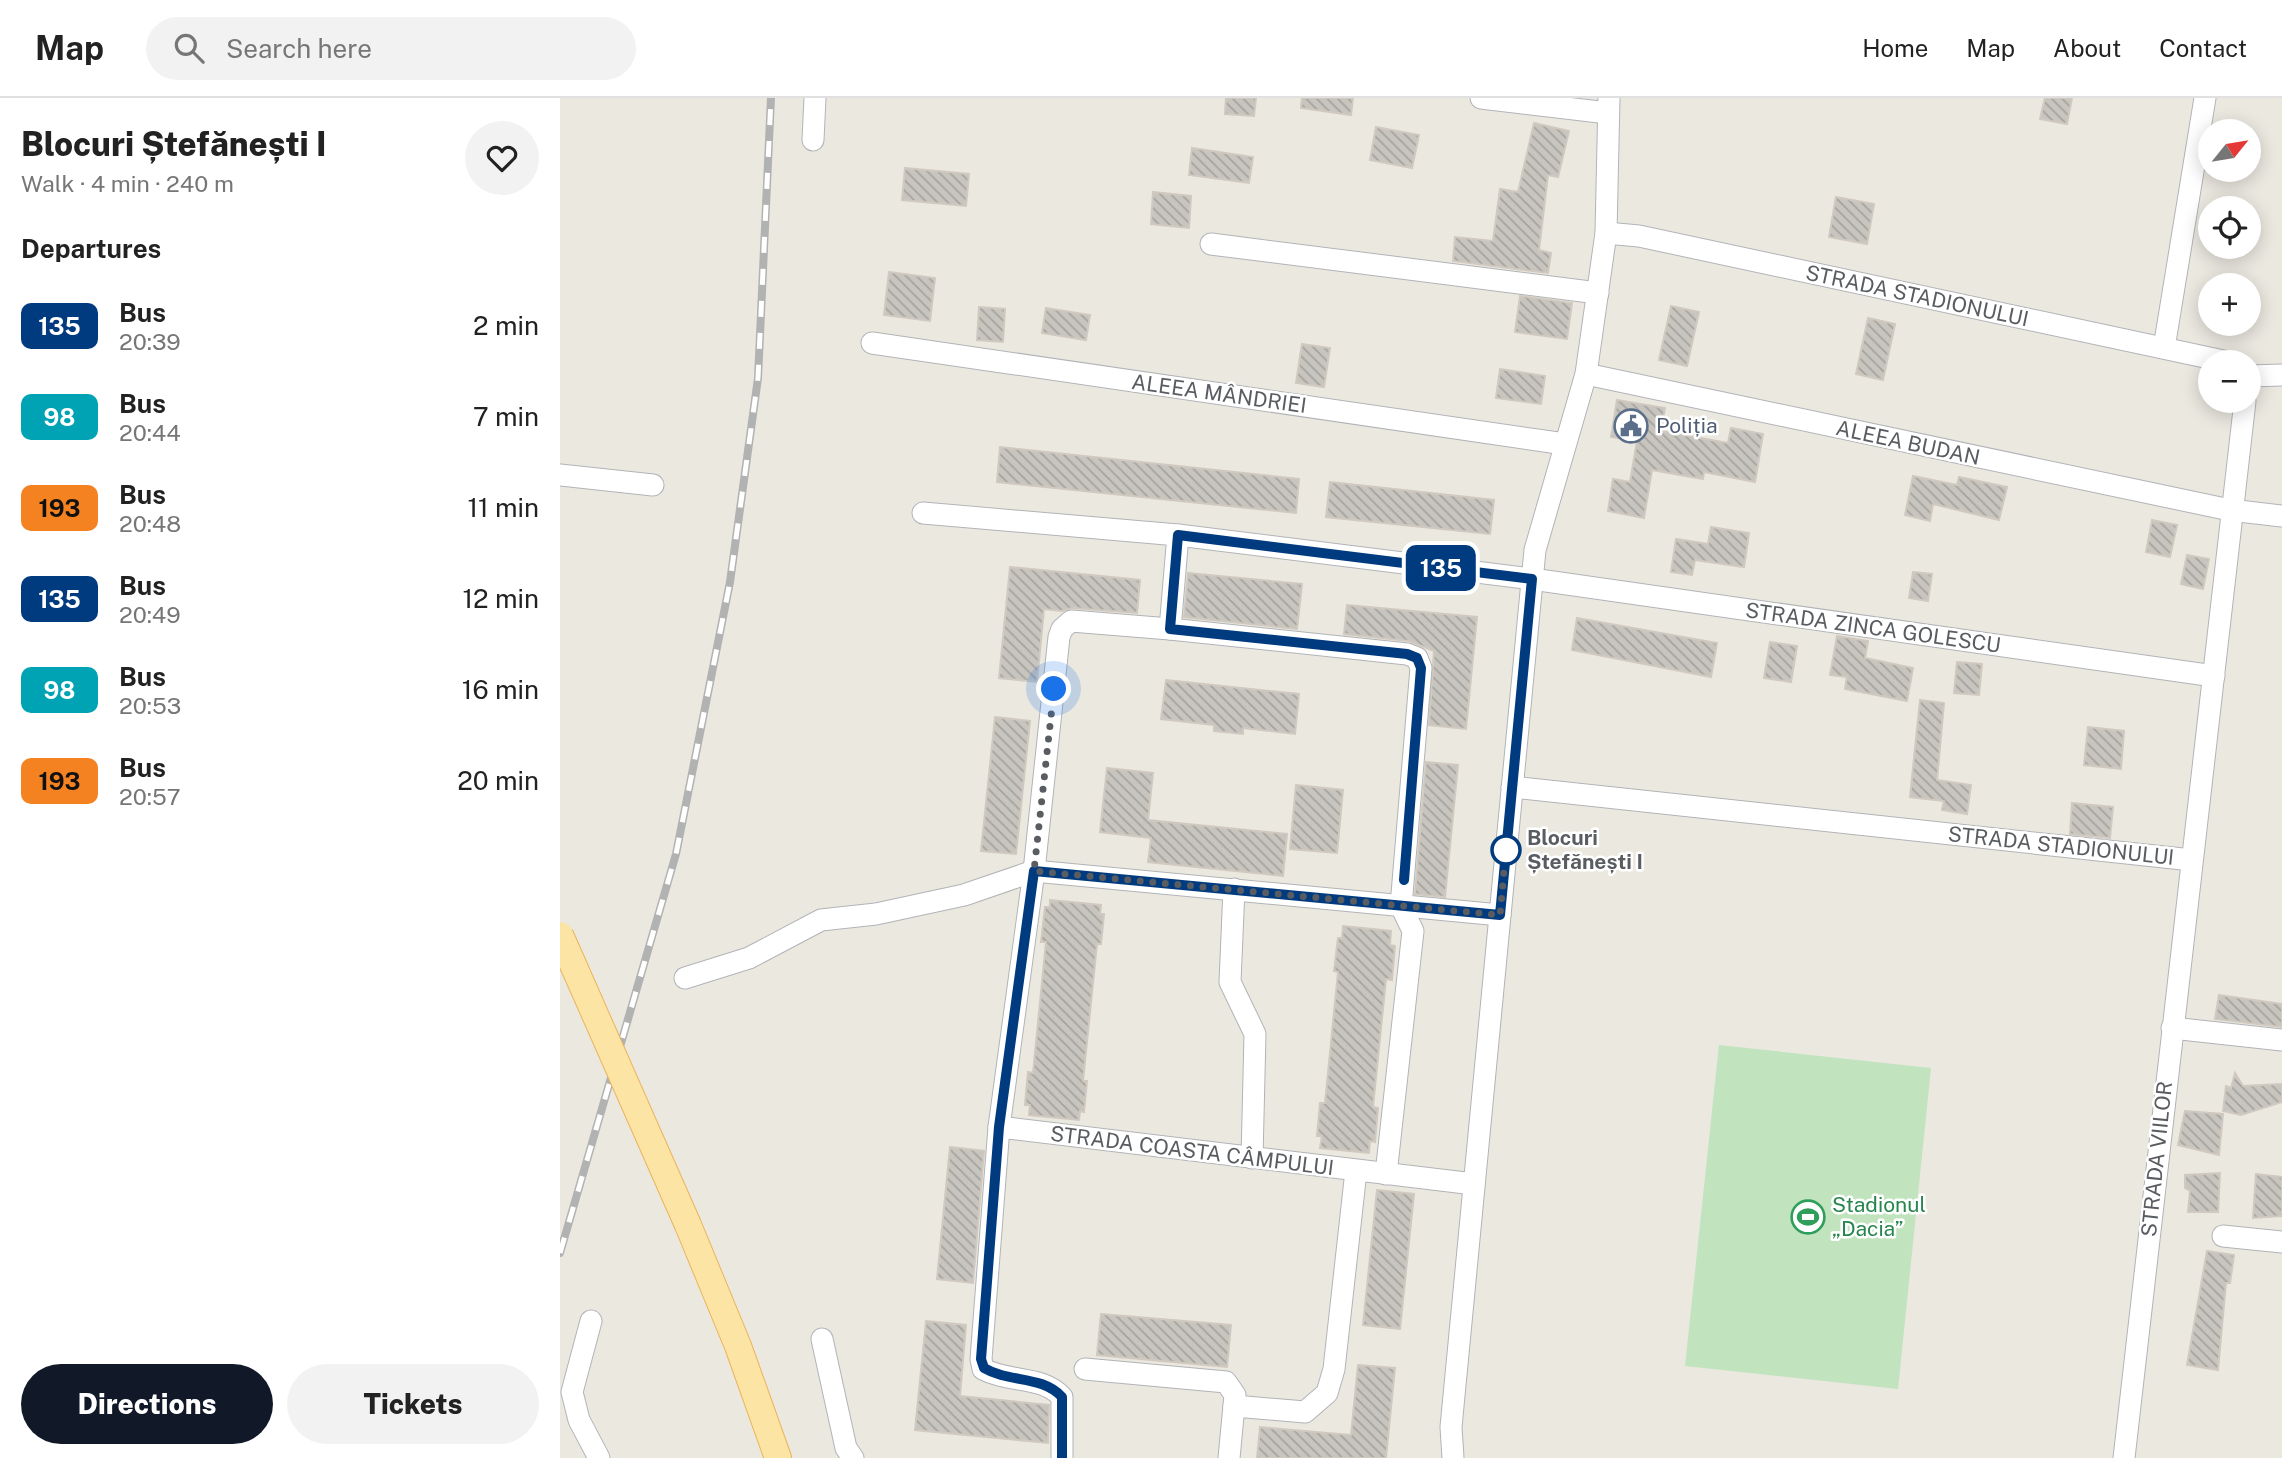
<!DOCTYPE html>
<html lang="en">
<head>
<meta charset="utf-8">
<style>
  :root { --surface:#fff; --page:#f2f2f2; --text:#222; --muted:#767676; --line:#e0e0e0; --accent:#111827 }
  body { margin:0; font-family:"Public Sans",sans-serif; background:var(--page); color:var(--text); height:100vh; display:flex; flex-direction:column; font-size:26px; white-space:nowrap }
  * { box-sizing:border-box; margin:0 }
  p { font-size:23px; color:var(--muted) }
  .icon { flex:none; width:38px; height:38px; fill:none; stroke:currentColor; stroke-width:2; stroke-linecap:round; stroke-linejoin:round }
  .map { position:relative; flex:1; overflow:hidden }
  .panel { display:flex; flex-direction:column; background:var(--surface); width:560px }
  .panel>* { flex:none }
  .badge { padding:0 14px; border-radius:10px; font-size:24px; line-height:46px }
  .needle { width:46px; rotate:60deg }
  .buttons { position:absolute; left:1638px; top:21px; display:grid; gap:14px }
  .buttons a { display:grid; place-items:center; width:63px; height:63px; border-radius:50%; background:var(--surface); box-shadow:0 4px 18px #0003; font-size:35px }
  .you { position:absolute; width:35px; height:35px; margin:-18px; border:5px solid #fff; border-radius:50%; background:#1a73e8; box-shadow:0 0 0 10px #1a73e833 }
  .map>.badge { position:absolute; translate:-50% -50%; box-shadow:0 0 0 4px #fff }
  h2 { padding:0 21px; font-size:26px; line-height:63px }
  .round { display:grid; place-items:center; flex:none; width:74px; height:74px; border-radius:37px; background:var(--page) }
  .head { display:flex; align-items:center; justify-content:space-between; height:119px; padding:0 21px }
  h1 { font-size:33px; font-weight:800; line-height:52px }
  .button { display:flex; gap:14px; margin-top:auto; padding:14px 21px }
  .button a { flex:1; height:80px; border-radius:42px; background:var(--accent); color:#fff; font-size:28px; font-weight:800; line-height:80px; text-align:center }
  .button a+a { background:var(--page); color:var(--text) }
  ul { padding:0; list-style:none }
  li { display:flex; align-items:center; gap:21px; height:91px; padding:0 21px }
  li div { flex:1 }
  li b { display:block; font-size:26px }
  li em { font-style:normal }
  li .badge { min-width:77px; font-weight:700; text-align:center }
  header { display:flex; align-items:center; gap:42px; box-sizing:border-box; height:98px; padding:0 35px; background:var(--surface); border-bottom:2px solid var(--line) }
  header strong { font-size:33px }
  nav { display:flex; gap:38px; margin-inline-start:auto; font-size:24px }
  .search { width:490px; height:63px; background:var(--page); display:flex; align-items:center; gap:18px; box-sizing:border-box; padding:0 24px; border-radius:38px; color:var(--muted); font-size:26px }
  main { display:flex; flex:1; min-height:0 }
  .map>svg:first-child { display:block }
  .pitch { fill:#c1e3bd }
  .building { fill:url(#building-back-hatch); stroke:#d0c9bf; stroke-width:2 }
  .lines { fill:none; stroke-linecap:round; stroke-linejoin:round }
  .minor-casing { stroke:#b1b4b7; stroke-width:23 }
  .major-casing { stroke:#ecb359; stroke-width:28 }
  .minor { stroke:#fff; stroke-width:21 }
  .major { stroke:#fce4a5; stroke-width:26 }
  .rail-casing { stroke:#b1b2b2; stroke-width:8 }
  .rail { stroke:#fff; stroke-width:5; stroke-dasharray:16; stroke-linecap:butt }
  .major-bridge-casing { stroke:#ecb359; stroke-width:28; stroke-linecap:butt }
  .major-bridge { stroke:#fce4a5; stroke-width:26 }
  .line-casing { stroke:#fff; stroke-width:16 }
  .line { stroke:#003b80; stroke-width:10 }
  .walk { stroke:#595d61; stroke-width:7; stroke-dasharray:0 12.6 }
  .stop-dot { fill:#fff; stroke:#003b80; stroke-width:3.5 }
  .labels { text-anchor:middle; stroke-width:5; stroke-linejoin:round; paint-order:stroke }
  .street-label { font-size:21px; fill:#595d61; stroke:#fff }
  .service-label { font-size:21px; fill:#4e5e75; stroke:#fff; text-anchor:start }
  .stop-label { font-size:21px; font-weight:bold; fill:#595d61; stroke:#fff; text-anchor:start }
  .leisure-label { font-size:21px; fill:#27864d; stroke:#fff; text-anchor:start }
</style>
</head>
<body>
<header>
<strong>Map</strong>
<div class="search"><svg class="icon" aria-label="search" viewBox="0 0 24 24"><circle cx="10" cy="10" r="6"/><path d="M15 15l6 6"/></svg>Search here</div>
<nav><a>Home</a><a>Map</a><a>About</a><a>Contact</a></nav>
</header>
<main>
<section class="panel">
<div class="head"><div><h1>Blocuri Ștefănești I</h1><p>Walk · 4 min · 240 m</p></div><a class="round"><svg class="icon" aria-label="heart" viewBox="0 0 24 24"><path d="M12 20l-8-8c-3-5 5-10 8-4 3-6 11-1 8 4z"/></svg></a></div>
<h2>Departures</h2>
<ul>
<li><span class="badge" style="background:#003b80;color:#fff">135</span><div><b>Bus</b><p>20:39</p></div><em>2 min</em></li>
<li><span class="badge" style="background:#00a3b4;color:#fff">98</span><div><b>Bus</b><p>20:44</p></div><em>7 min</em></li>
<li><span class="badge" style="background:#f58220;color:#111">193</span><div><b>Bus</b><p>20:48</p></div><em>11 min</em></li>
<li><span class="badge" style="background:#003b80;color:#fff">135</span><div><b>Bus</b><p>20:49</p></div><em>12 min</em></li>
<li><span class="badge" style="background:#00a3b4;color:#fff">98</span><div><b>Bus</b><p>20:53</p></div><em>16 min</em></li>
<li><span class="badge" style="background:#f58220;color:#111">193</span><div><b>Bus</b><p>20:57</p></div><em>20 min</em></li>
</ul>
<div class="button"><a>Directions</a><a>Tickets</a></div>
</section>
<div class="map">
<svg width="1722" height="1360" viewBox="0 0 1722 1360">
  <defs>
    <pattern id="building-back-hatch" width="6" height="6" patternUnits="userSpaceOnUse" patternTransform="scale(1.75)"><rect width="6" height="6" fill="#c8c5bf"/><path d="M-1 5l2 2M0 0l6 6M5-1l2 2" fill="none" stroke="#a5a39f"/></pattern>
  </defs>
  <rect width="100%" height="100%" fill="#ebe8e0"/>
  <path class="pitch" d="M1159,947L1371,970L1338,1291L1125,1268Z"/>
  <g class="building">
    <path d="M666,0H696L694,18L665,16Z"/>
    <path d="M742,0H793L791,17L741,10Z"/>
    <path d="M1485,0H1512L1507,26L1480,21Z"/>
    <path d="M974,25L1009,33L998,79L988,77L979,152L991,155L988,175L893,163L895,139L933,143L940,91L958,94Z"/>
    <path d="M816,29L859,37L852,70L810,62Z"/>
    <path d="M632,50L693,59L689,85L629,77Z"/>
    <path d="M345,70L409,76L406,108L342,102Z"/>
    <path d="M593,94L631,98L629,130L591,126Z"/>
    <path d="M1276,99L1314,106L1307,146L1269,139Z"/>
    <path d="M329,174L375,180L370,223L324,217Z"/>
    <path d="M960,198L1012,205L1007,241L955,234Z"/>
    <path d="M1111,208L1139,214L1127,268L1099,262Z"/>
    <path d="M419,209L445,211L443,244L417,242Z"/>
    <path d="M486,210L530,217L526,242L482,235Z"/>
    <path d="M1308,220L1335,226L1323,282L1296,276Z"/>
    <path d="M742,246L770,250L764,289L736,285Z"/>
    <path d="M940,271L985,278L981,306L936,300Z"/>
    <path d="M1057,302L1105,310L1101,333L1168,345L1171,330L1203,336L1195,384L1144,374L1143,381L1092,372L1084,420L1048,413L1053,381L1070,384L1077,343L1051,339Z"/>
    <path d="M440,349L739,381L736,415L437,384Z"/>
    <path d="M1353,378L1397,387L1399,379L1447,389L1439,422L1373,406L1370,423L1345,417Z"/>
    <path d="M770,384L934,402L930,436L766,419Z"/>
    <path d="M1592,422L1617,427L1610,459L1586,454Z"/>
    <path d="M1151,429L1189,435L1184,469L1135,462L1132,477L1111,474L1116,441L1148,446Z"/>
    <path d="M1627,457L1649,461L1643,491L1621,486Z"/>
    <path d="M450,469L580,482L577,515L512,510L502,513L484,511L477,584L439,580Z"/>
    <path d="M1353,474L1372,476L1368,503L1349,500Z"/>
    <path d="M628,475L742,486L737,531L624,519Z"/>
    <path d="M787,507L917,519L906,631L869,627L874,553L849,543L784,536Z"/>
    <path d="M1017,520L1157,545L1151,579L1012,552Z"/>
    <path d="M1277,538L1308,543L1305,560L1353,570L1347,603L1285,591L1287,579L1270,577Z"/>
    <path d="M1210,544L1237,548L1231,584L1204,580Z"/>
    <path d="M1397,564L1422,566L1419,597L1394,595Z"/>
    <path d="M606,582L739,596L735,636L683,630V636L654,633V627L601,621Z"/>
    <path d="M1360,602L1384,605L1377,682L1411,687L1407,716L1382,712L1384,703L1350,699Z"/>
    <path d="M435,619L470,623L456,756L421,753Z"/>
    <path d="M1528,629L1564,633L1561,671L1524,667Z"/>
    <path d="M866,664L898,667L885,799L855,796Z"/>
    <path d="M547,670L593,675L588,722L727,736L723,778L588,764L591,740L540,734Z"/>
    <path d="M736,687L783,692L777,755L730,751Z"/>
    <path d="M1512,705L1553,709L1550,740L1510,736Z"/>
    <path d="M490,802L541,807L540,816H544L541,846H537L523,983H527L524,1014L520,1013L519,1022L469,1017L470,1007H465L468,974L473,975L486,844H481L485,809H490Z"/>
    <path d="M783,828L831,833L830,847L835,848L832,882L826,881L813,1009L818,1010L815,1044L810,1043L809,1055L760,1050L762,1038H757L760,1005H765L778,874L774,873L778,840H782Z"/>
    <path d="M1659,897L1722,906V929L1655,921Z"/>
    <path d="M1675,975L1683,988L1722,986V1004L1681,1017L1663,1013L1666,988L1671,990Z"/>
    <path d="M1625,1013L1663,1016L1659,1057L1618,1047Z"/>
    <path d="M390,1049L424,1053L413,1185L377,1181Z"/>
    <path d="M1660,1075L1658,1114H1628L1630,1093L1625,1090V1077Z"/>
    <path d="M1696,1076L1722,1079V1118L1693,1120Z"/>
    <path d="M817,1092L854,1096L840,1231L803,1227Z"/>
    <path d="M1647,1153L1674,1157L1670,1185H1666L1658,1272L1627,1267Z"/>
    <path d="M541,1216L671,1227L667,1269L537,1257Z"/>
    <path d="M366,1223L406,1227L400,1298L489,1307L488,1345L355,1332Z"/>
    <path d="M798,1267L835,1270L826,1360H697L700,1329L791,1337Z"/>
  </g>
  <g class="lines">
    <defs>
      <g id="minor">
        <path d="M921,0L1048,15"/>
        <path d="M253,42L255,0"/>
        <path d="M1046,135L1079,138L1668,264"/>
        <path d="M651,146L1038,195"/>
        <path d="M312,245L1005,346"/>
        <path d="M1604,250L1645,0"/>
        <path d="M1026,276L1670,412L1722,418"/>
        <path d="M1689,278L1722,277"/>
        <path d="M0,377L93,387"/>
        <path d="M363,415L618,437L972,481L1654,578"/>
        <path d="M618,437L610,531L847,556L857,560L861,570L841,808L853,833L826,1076"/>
        <path d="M952,689L1632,762"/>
        <path d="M674,791L670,884L695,936L692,1060"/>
        <path d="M125,880L189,860L261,822L316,816L404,797L474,773L940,817"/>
        <path d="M1612,930L1722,942"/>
        <path d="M439,1029L914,1086"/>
        <path d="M1663,1138L1722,1144"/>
        <path d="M31,1223L12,1294L19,1322L39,1360"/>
        <path d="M262,1241L286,1350L293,1360"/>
        <path d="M525,1271L666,1284L675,1297L669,1360"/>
        <path d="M674,1308L745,1314L767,1295L774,1271L796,1073"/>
        <path d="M502,1360V1299C482,1277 449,1285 423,1271L421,1261L439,1029L474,773L499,539L502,531L511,523L610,531"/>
        <path d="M893,1360L891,1329L975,452L1026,276L1046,135L1049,0"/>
        <path d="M1564,1360L1685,303"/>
      </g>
      <path id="major" d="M128,1127L178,1248L218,1360"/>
    </defs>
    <use href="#minor" class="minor-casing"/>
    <use href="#major" class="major-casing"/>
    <use href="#minor" class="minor"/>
    <use href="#major" class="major"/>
    <defs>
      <path id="rail" d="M0,1155L116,756L170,484L198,280L211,0"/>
    </defs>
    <use href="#rail" class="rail-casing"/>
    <use href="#rail" class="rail"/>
    <defs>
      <path id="major-bridge" d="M0,837L128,1127"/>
    </defs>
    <use href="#major-bridge" class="major-bridge-casing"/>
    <use href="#major-bridge" class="major-bridge"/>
  </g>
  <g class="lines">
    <defs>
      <path id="line" d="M502,1360V1299C482,1277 449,1285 424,1270L421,1261L439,1029L474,773L940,817L972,481L618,437L610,531L847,556L857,560L861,570L844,782"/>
    </defs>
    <use href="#line" class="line-casing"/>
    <use href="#line" class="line"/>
    <path class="walk" d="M494,591L474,773L940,817L947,740L946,752"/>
  </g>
  <defs>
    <symbol id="civic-ring" viewBox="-11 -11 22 22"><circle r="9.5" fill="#fff" stroke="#5c6f8a" stroke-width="1.5"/><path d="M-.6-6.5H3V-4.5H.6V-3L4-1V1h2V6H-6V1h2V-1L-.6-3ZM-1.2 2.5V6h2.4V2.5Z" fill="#5c6f8a"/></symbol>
    <symbol id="stadium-ring" viewBox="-11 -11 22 22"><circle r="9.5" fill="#fff" stroke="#2e9e5b" stroke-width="1.5"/><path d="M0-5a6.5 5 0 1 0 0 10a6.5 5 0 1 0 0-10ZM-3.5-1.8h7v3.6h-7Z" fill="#2e9e5b"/></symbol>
  </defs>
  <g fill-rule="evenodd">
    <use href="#civic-ring" x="1052" y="309" width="38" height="38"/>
    <use href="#stadium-ring" x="1229" y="1100" width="38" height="38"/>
  </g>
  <circle class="stop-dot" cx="946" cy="752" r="14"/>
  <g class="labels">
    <g class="street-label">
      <text transform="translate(1357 198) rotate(12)" y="7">STRADA STADIONULUI</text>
      <text transform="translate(659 296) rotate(8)" y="7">ALEEA MÂNDRIEI</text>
      <text transform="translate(1348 345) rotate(12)" y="7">ALEEA BUDAN</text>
      <text transform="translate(1313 530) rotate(8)" y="7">STRADA ZINCA GOLESCU</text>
      <text transform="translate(1501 748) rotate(6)" y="7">STRADA STADIONULUI</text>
      <text transform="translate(632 1053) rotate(7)" y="7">STRADA COASTA CÂMPULUI</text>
      <text transform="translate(1597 1061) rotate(-84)" y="7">STRADA VIILOR</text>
    </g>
    <g class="service-label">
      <text x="1096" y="335">Poliția</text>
    </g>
    <g class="stop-label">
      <text x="967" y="747">Blocuri<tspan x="967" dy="24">Ștefănești I</tspan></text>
    </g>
    <g class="leisure-label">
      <text x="1272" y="1114">Stadionul<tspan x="1272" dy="24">„Dacia”</tspan></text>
    </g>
  </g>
</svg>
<div class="buttons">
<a><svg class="needle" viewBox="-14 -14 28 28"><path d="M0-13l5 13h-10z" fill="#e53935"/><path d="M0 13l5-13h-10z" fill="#767676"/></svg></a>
<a><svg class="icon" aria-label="locate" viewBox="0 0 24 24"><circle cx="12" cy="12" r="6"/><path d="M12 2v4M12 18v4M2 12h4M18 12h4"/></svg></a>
<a>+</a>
<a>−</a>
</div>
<div class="you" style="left:494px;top:591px"></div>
<b class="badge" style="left:881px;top:470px;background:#003b80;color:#fff">135</b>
</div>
</main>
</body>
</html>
